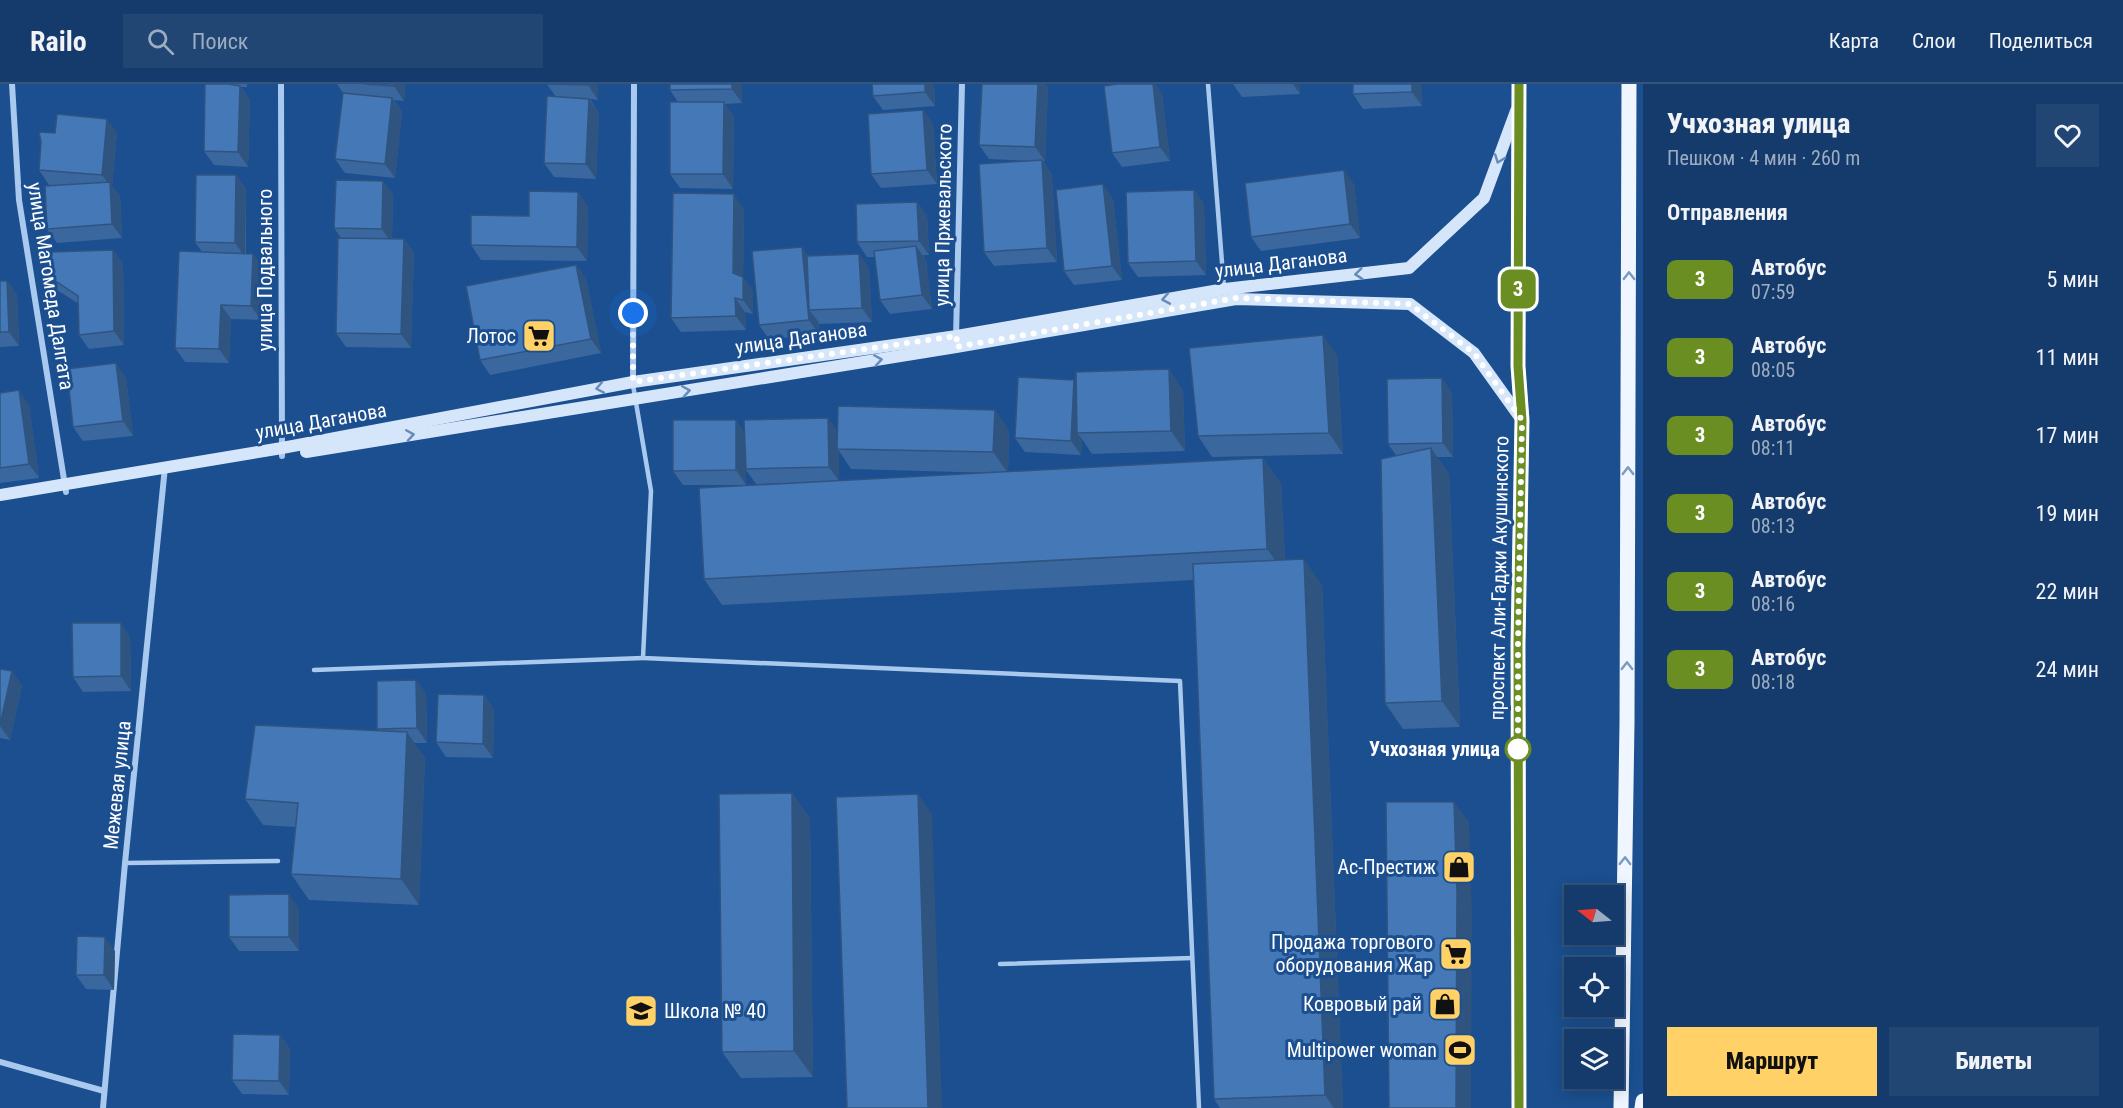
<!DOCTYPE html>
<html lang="ru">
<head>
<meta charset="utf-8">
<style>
  :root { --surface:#143b6b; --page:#214673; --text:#f1f3f6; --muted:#9dadc1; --line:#33557e; --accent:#ffd166 }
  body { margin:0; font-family:"Roboto Condensed",sans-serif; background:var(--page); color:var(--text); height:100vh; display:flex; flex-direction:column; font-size:22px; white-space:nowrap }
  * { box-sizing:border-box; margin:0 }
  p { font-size:20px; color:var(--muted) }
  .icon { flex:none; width:33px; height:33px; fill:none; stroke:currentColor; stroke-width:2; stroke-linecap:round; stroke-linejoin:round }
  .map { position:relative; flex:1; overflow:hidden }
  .sheet { display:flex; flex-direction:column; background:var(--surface); width:480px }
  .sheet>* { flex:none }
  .badge { padding:0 12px; border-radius:9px; font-size:21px; line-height:39px }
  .needle { width:39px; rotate:287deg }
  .controls { position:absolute; left:1564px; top:801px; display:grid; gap:12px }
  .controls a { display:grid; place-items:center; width:60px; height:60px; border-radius:0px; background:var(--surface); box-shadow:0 3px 15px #0003,0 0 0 2px var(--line); font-size:30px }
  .you { position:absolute; width:30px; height:30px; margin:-15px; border:4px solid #fff; border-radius:50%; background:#1a73e8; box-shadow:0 0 0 9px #1a73e833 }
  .map>.badge { position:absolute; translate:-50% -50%; box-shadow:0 0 0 3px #fff }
  h2 { padding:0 24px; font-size:22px; line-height:54px }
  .round { display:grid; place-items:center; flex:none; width:63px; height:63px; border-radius:0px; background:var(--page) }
  .headline { display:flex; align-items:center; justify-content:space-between; height:102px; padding:0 24px }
  h1 { font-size:28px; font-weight:800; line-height:45px }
  .button { display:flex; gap:12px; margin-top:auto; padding:12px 24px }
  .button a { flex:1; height:69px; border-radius:0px; background:var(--accent); color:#111; font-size:24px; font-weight:800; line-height:69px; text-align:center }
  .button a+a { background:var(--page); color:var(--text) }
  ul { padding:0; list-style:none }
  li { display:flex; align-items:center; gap:18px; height:78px; padding:0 24px }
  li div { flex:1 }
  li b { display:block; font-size:22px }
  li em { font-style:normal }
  li .badge { min-width:66px; font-weight:700; text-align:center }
  header { display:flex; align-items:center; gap:36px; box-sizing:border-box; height:84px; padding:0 30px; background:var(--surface); border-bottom:2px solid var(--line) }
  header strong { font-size:28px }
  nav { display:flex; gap:33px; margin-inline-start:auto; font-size:21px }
  .search { width:420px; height:54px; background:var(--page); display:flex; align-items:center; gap:15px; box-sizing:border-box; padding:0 21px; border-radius:0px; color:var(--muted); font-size:22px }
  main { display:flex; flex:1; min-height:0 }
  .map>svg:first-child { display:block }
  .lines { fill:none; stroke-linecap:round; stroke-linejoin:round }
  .service { stroke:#a9c9ee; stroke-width:4.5 }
  .minor { stroke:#a9c9ee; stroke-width:6 }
  .secondary { stroke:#d6e6fa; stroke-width:12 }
  .primary { stroke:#f0f6ff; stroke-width:15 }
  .wall { fill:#3a679d; fill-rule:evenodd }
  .shaded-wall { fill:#305480 }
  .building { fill:#4478b7; stroke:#305480; stroke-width:1.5 }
  .oneway { stroke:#668bba }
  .oneway2 { stroke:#7b9ac1 }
  .line-casing { stroke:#fff; stroke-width:14 }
  .line { stroke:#6b8e23; stroke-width:9 }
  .walk { stroke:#fff; stroke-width:6; stroke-dasharray:0 10.8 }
  .stop-dot { fill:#fff; stroke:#6b8e23; stroke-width:3 }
  .labels { text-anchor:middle; stroke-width:6; stroke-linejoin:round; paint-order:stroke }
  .street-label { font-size:20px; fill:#fff; stroke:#1b4f8f }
  .poi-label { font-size:20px; fill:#fff; stroke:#1b4f8f; text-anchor:end }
  .stop-label { font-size:20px; font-weight:bold; fill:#fff; stroke:#1b4f8f; text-anchor:end }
</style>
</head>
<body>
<header>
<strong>Railo</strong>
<div class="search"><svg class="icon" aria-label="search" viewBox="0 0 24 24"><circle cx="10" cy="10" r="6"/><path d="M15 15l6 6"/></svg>Поиск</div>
<nav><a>Карта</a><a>Слои</a><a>Поделиться</a></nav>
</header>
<main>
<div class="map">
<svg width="1643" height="1024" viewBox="0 0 1643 1024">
  <rect width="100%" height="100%" fill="#1b4f8f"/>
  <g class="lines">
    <g class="service">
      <path d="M1208,0L1224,204"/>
      <path d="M633,301L651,407L643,574L1180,597L1199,1024"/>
      <path d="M314,586L643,574"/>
      <path d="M125,779L278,777"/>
      <path d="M1000,880L1192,874"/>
    </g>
    <g class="minor">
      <path d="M12,0L19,116L66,408"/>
      <path d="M281,0L282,372"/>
      <path d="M956,254L962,0"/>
      <path d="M633,298L634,0"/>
      <path d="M0,978L104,1007"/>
      <path d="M103,1024L125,779L165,383"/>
    </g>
    <g class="secondary">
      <path d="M306,368L956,263L1236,215L1410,220L1474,269L1522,336"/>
      <path d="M0,411L282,364L633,298L957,252L1225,205L1409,184L1484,114L1516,27"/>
    </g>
    <g class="primary">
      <path d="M1519,1024L1518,560L1522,336L1518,282L1519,0"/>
      <path d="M1621,1024L1627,639L1629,0"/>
      <path d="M1642,1024L1643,1017"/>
    </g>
  </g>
  <g class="wall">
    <path d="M205,0H247V3H241L250,16L248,83L214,81L204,67Z"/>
    <path d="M337,0H405L404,17L394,16L402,28L395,94L345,89L335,75L343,9Z"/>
    <path d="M547,0H598V16L590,15L599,29L596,95L554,93L544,79L556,13Z"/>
    <path d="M670,0H742V19L725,20L734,33L733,105L680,104L670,90L678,18L670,6Z"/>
    <path d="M872,0H934L935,22L883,26L873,12Z"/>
    <path d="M982,0H1045L1048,4L1045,77H1043L1052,91L1057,178L994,182L984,168L1034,77L989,75L979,61Z"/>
    <path d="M1118,0H1155L1162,10L1170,77L1122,83L1112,69Z"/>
    <path d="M1233,0H1299L1300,10L1242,13Z"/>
    <path d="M1353,0H1421L1422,22L1363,25L1353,10Z"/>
    <path d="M923,26L933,40L937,100L881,104L871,90Z"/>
    <path d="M55,49H117L112,102L120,112L122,154L57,159L47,145L57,101H49L39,86Z"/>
    <path d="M236,91L246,105V169L253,170L263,184L261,236L231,235L229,279L185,278L175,264L202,168L195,158Z"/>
    <path d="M383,97L393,111L392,154L404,155L414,169L411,264L346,263L336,249L341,154L334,144Z"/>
    <path d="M1354,100L1360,154L1261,167L1251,153Z"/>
    <path d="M1194,106L1204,120L1206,191L1138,193L1128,179Z"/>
    <path d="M1113,115L1122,196L1074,201L1064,187Z"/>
    <path d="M917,118L927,132L929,171H923L926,176L932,225L890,230L880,216L875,173H867L857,158Z"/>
    <path d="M588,122L587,177L481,176L471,161L529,132Z"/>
    <path d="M744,125L743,193L753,207V230L745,228L746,246L681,248L671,234Z"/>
    <path d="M113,166L123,180L124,261L89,265L79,251V220L57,206L48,192Z"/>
    <path d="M859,170L869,184L872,238L819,240L818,237L819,251L769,255L759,241L809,172Z"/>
    <path d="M576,181L586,195L601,269L490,291L480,276Z"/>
    <path d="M0,197H7L17,211L19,262L0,263Z"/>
    <path d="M1337,271L1343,370L1212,373L1198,352Z"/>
    <path d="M126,294L133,352L83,357L73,343Z"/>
    <path d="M1074,296L1076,300L1183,306L1185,367L1092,370L1082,355L1081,371L1025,368L1015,354Z"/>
    <path d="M1452,308L1453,373H1437L1449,390L1460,643L1403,645L1385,619L1396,371L1388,360Z"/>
    <path d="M0,309L29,321L39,394L0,399Z"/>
    <path d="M736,336L744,348L1009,346L1008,388L1263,374L1281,400L1285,476L1322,501L1343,1024H1220L1214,1015L1194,496L722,521L704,495L824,398L756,400L746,386V401H683L673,387ZM839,367L851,385L995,389L839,397Z"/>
    <path d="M130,553L131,607L83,608L73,593Z"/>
    <path d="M0,585L22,601L10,656L0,654Z"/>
    <path d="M416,596L426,610L427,659H414L425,674L419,821L309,816L291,790L295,743L263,741L245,715L379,647L377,645Z"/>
    <path d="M484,611L494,626L493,674L446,673L436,658Z"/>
    <path d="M792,709L810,735L813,993L741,994L722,968Z"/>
    <path d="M299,825V867H239L229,853Z"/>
    <path d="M115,867L114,906L86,905L76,891Z"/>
    <path d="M280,951L290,965L289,1011L242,1010L232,996Z"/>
  </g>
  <g class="shaded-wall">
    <path d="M394,0H405L404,17L394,2Z"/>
    <path d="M588,0H598V16L588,1Z"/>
    <path d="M732,0H742V19L732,5Z"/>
    <path d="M925,0H934L935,22L925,8Z"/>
    <path d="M1038,0H1045L1048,4L1045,77L1035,63Z"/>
    <path d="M1153,0H1155L1162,10L1170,77L1160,63Z"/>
    <path d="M1293,0H1299L1300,10Z"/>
    <path d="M1412,0H1421L1422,22L1412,8Z"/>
    <path d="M240,2L250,16L248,83L238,68Z"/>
    <path d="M392,14L402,28L395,94L385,80Z"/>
    <path d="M589,15L599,29L596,95L586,80Z"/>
    <path d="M724,18L734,33L733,105L723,90Z"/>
    <path d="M923,26L933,40L937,100L927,86Z"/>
    <path d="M107,35L117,49L112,102L120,112L122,154L112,140L110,102L102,91Z"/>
    <path d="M1042,76L1052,91L1057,178L1047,164Z"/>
    <path d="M1344,86L1354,100L1360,154L1350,140Z"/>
    <path d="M236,91L246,105L245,173L235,159Z"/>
    <path d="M383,97L393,111L392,160L382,145Z"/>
    <path d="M1103,100L1113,115L1122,196L1112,182Z"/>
    <path d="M1194,106L1204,120L1206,191L1196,177Z"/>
    <path d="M578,108L588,122L587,177L577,163Z"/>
    <path d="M734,110L744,125L743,203L733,189Z"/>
    <path d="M917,118L927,132L929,171L919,157Z"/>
    <path d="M404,155L414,169L411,264L401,250Z"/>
    <path d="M916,162L926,176L932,225L922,211Z"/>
    <path d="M802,163L812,177L809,226L818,237L819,251L809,236Z"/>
    <path d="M113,166L123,180L124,261L114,247Z"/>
    <path d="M253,170L263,184L261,236L251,222Z"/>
    <path d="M859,170L869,184L872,238L862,224Z"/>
    <path d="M576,181L586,195L601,269L591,255Z"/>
    <path d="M743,193L753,207V230L743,216Z"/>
    <path d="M7,197L17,211L19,262L9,248Z"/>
    <path d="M735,214L745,228L746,246L736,232Z"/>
    <path d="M221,221L231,235L229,279L219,265Z"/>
    <path d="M1323,251L1337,271L1343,370L1329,349Z"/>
    <path d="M116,279L126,294L133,352L123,337Z"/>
    <path d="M1169,285L1183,306L1185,367L1171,347Z"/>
    <path d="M1442,294L1452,308L1453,373L1443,359Z"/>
    <path d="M1074,296L1084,311L1077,349L1082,355L1081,371L1071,357Z"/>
    <path d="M19,306L29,321L39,394L29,380Z"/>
    <path d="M995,326L1009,346L1008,389L993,368Z"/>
    <path d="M828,334L838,348L837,365L839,367V397L829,383Z"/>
    <path d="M736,336L746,350V401L736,386Z"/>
    <path d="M1431,364L1449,390L1460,643L1442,617Z"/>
    <path d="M1263,374L1281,400L1286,491L1267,465Z"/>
    <path d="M1304,475L1322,501L1343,1024H1334L1325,1011Z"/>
    <path d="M121,539L130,553L131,607L121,592Z"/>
    <path d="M12,587L22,601L10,656L0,642Z"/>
    <path d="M416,596L426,610L427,659L417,644Z"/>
    <path d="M484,611L494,626L493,674L483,660Z"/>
    <path d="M407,648L425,674L419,821L401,795Z"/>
    <path d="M792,709L810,735L813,993L794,967Z"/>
    <path d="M918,710L932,730L942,1024H928Z"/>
    <path d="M1454,718L1469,738L1472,829L1471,1024H1456Z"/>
    <path d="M289,810L299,825V867L289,853Z"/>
    <path d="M105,853L115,867L114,906L104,891Z"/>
    <path d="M280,951L290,965L289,1011L279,997Z"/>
  </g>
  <g class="building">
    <path d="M205,0H228L240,2L238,68L204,67Z"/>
    <path d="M365,0H394V2Z"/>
    <path d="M547,0H588V1Z"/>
    <path d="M670,0H732V5L670,6Z"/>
    <path d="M872,0H925V8L873,12Z"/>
    <path d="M982,0H1038L1035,63L979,61Z"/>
    <path d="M1118,0H1153L1160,63L1112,69L1104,2Z"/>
    <path d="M1353,0H1412V8L1353,10Z"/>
    <path d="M343,9L392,14L385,80L335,75Z"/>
    <path d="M547,12L589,15L586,80L544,79Z"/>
    <path d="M670,18H724L723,90H670Z"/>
    <path d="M923,26L927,86L871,90L868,30Z"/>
    <path d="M57,30L107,35L102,91L39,86L41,58L39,48L55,49Z"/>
    <path d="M1042,76L1047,164L984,168L979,80Z"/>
    <path d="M1344,86L1350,140L1251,153L1245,99Z"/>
    <path d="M196,91H236L235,159L195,158Z"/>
    <path d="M336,96L383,97L382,145L334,144Z"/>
    <path d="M110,98L112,140L47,145L45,102Z"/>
    <path d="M1103,100L1112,182L1064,187L1056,106Z"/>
    <path d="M1194,106L1196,177L1128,179L1126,108Z"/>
    <path d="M529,107L578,108L577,163L471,161V131L529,132Z"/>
    <path d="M673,109L734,110L733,189L743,193V216L735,214L736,232L671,234Z"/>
    <path d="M917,118L919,157L857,158L856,120Z"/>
    <path d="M338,154L404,155L401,250L336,249Z"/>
    <path d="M916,162L922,211L880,216L874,167Z"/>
    <path d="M802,163L809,236L759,241L752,167Z"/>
    <path d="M113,166L114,247L79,251L78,212L48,192L50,168Z"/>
    <path d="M179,167L253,170L251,222L221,221L219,265L175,264Z"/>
    <path d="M859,170L862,224L809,226L807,172Z"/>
    <path d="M576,181L591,255L480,276L466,202Z"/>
    <path d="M0,197H7L9,248H0Z"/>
    <path d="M1323,251L1329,349L1198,352L1189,264Z"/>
    <path d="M116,279L123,337L73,343L67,285Z"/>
    <path d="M1169,285L1171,347L1077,349L1076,288Z"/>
    <path d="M1018,293L1074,296L1071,357L1015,354Z"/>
    <path d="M1442,294L1443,359L1388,360L1387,295Z"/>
    <path d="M19,306L29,380L0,384V309Z"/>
    <path d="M838,322L995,326L993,368L837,365Z"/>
    <path d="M828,334L829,383L746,385L744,336Z"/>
    <path d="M673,336H736V386L673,387Z"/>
    <path d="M1431,364L1442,617L1385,619L1381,375Z"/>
    <path d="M1263,374L1267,465L704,495L699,404Z"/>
    <path d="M1304,475L1325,1011L1214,1015L1193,480Z"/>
    <path d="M72,539H121V592L73,593Z"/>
    <path d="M0,585L12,587L0,641Z"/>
    <path d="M416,596L417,644L377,645V597Z"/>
    <path d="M438,610L484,611L483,660L436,658Z"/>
    <path d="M255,641L407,648L401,795L291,790L298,719L245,715Z"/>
    <path d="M792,709L794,967L722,968L719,710Z"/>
    <path d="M918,710L928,1024H847L836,713Z"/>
    <path d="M1386,718H1454L1457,809L1456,1024H1389Z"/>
    <path d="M289,810V853H229V811Z"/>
    <path d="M77,852L105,853L104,891H76Z"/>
    <path d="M233,950L280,951L279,997L232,996Z"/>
  </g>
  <defs><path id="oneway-chevron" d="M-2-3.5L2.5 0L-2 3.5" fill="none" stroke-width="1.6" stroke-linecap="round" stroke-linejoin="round" transform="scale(1.5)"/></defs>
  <g class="oneway">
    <use href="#oneway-chevron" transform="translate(1499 75) rotate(110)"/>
    <use href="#oneway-chevron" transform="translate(1359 190) rotate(174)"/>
    <use href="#oneway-chevron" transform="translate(1166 215) rotate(170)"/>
    <use href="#oneway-chevron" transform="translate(878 276) rotate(-9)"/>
    <use href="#oneway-chevron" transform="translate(600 304) rotate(169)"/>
    <use href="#oneway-chevron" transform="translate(686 307) rotate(-9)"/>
    <use href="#oneway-chevron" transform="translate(410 351) rotate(-9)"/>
  </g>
  <g class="oneway2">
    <use href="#oneway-chevron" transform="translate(1629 192) rotate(-90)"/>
    <use href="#oneway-chevron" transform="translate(1628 387) rotate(-90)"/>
    <use href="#oneway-chevron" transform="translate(1627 582) rotate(-90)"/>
    <use href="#oneway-chevron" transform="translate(1625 777) rotate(-89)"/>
  </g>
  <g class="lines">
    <defs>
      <path id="line" d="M1519,1024L1518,560L1522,336L1518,282L1519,0"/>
    </defs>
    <use href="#line" class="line-casing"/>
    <use href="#line" class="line"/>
    <path class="walk" d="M633,229V298L957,252L956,263L1236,214L1410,220L1474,269L1522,336L1518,560V665"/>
  </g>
  <defs>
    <symbol id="supermarket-square" viewBox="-11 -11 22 22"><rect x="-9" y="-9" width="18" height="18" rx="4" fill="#ffd166" stroke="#1b4f8f"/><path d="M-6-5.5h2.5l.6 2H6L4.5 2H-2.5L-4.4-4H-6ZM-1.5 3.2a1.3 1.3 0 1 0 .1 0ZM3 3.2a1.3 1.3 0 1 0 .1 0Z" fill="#111"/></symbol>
    <symbol id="shop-square" viewBox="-11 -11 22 22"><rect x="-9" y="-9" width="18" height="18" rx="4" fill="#ffd166" stroke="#1b4f8f"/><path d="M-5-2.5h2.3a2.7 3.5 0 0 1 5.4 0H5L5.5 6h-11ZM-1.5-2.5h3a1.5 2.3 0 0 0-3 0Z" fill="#111"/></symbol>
    <symbol id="school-square" viewBox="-11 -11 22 22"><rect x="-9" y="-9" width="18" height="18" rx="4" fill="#ffd166" stroke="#1b4f8f"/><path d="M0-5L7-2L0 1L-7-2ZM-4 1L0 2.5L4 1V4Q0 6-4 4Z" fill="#111"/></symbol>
    <symbol id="stadium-square" viewBox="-11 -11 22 22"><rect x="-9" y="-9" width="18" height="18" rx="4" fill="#ffd166" stroke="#1b4f8f"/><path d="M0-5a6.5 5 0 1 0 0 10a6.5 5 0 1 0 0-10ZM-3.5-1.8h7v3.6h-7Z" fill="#111"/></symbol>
  </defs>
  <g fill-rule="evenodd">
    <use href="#supermarket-square" x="520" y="233" width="38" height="38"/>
    <use href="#shop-square" x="1440" y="764" width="38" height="38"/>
    <use href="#supermarket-square" x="1437" y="851" width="38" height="38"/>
    <use href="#shop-square" x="1426" y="901" width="38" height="38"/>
    <use href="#school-square" x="622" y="908" width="38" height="38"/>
    <use href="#stadium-square" x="1441" y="947" width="38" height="38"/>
  </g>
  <circle class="stop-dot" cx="1518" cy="665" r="12"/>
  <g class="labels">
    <g class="street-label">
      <text transform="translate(943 131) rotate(-89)" y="7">улица Пржевальского</text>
      <text transform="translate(1281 179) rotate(-7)" y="7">улица Даганова</text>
      <text transform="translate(265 186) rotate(-90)" y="7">улица Подвального</text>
      <text transform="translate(51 202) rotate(81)" y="7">улица Магомеда Далгата</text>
      <text transform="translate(801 254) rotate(-8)" y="7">улица Даганова</text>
      <text transform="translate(321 337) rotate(-10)" y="7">улица Даганова</text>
      <text transform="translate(1499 494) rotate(-89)" y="7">проспект Али-Гаджи Акушинского</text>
      <text transform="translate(117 701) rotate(-84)" y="7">Межевая улица</text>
    </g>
    <g class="poi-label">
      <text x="516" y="259">Лотос</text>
      <text x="1436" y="790">Ас-Престиж</text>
      <text x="1433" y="865">Продажа торгового<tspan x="1433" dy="23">оборудования Жар</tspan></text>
      <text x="1422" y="927">Ковровый рай</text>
      <text x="664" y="934" text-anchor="start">Школа № 40</text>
      <text x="1437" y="973">Multipower woman</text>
    </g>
    <g class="stop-label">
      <text x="1500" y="672">Учхозная улица</text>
    </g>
  </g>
</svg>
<div class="controls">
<a><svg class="needle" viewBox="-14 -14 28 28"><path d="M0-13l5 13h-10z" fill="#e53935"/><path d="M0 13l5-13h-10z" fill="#9dadc1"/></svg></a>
<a><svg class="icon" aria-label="locate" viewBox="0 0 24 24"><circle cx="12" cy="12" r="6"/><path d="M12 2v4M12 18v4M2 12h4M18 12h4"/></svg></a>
<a><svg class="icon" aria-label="layers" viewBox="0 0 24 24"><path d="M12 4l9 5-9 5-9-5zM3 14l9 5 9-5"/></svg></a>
</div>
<div class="you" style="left:633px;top:229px"></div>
<b class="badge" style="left:1518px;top:205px;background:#6b8e23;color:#fff">3</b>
</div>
<section class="sheet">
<div class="headline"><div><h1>Учхозная улица</h1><p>Пешком · 4 мин · 260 m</p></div><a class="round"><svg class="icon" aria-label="heart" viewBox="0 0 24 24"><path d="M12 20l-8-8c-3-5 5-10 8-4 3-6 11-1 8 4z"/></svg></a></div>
<h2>Отправления</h2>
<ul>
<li><span class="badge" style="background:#6b8e23;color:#fff">3</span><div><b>Автобус</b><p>07:59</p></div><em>5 мин</em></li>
<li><span class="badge" style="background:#6b8e23;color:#fff">3</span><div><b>Автобус</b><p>08:05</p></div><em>11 мин</em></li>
<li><span class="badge" style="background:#6b8e23;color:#fff">3</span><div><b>Автобус</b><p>08:11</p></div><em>17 мин</em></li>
<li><span class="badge" style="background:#6b8e23;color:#fff">3</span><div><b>Автобус</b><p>08:13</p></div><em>19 мин</em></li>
<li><span class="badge" style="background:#6b8e23;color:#fff">3</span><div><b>Автобус</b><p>08:16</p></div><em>22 мин</em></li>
<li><span class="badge" style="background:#6b8e23;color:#fff">3</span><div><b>Автобус</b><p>08:18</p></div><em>24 мин</em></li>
</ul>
<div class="button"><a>Маршрут</a><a>Билеты</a></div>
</section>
</main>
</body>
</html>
